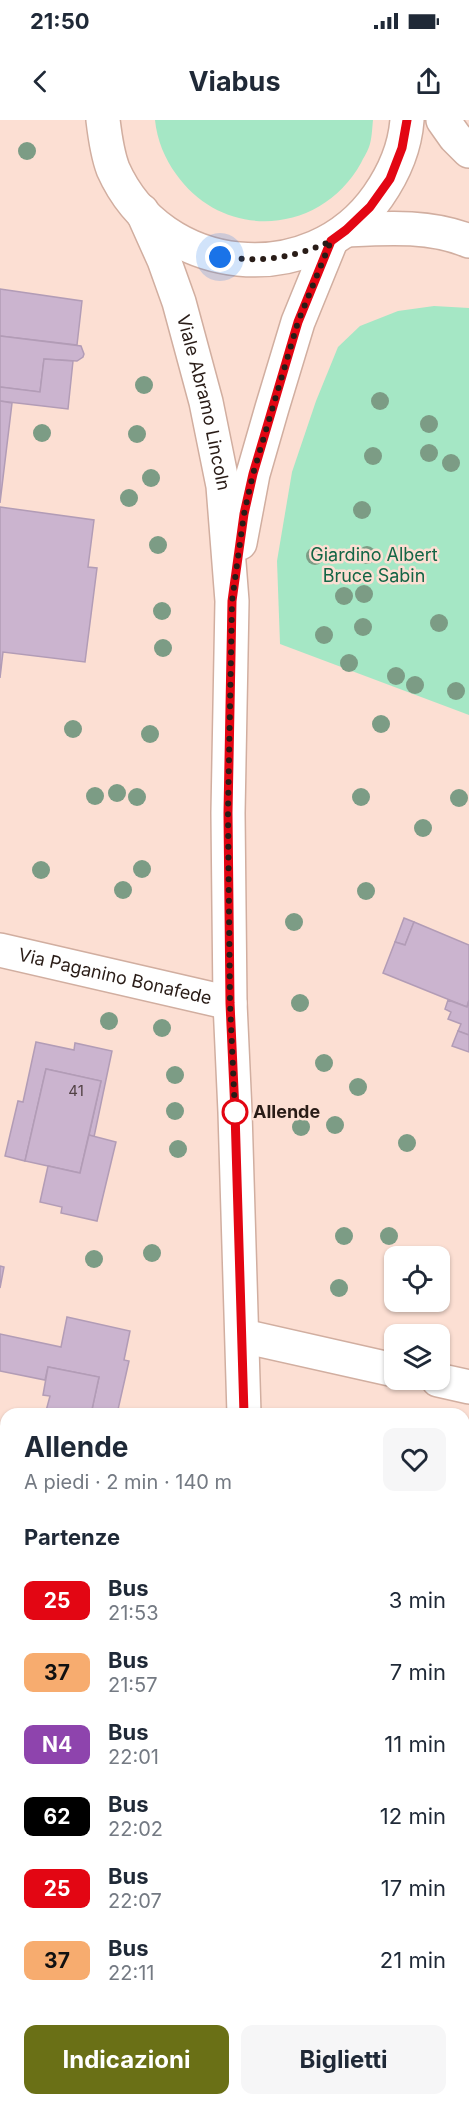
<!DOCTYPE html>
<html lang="it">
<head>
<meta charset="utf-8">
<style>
  :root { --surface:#fff; --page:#f6f6f7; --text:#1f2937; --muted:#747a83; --accent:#6a7016 }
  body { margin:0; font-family:Inter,sans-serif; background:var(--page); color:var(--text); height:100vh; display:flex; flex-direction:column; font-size:22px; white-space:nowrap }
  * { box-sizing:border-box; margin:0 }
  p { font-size:20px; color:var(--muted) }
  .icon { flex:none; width:33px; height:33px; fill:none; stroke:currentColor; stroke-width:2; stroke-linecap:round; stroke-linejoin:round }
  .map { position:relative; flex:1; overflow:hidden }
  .drawer { position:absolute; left:0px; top:1288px; width:470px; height:698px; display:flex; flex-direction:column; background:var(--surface); border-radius:18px 18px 0 0; box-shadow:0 2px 4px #0004 }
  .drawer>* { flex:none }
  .badge { padding:0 12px; border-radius:9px; font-size:21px; line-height:39px }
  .controls { position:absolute; left:384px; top:1126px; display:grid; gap:12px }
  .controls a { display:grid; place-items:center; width:66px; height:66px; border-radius:12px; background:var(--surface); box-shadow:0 2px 4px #0004; font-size:30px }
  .you { position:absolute; width:30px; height:30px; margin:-15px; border:4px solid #fff; border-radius:50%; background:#1a73e8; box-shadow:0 0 0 9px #1a73e833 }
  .map>.badge { position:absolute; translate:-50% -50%; box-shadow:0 0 0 3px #fff }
  h2 { padding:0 24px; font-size:22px; line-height:54px }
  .round { display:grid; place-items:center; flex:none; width:63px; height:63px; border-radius:12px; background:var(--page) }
  .head { display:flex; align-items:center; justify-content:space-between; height:102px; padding:0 24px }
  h1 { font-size:28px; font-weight:700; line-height:45px }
  .action { display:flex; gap:12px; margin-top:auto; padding:12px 24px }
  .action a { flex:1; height:69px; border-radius:12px; background:var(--accent); color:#fff; font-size:24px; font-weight:700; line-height:69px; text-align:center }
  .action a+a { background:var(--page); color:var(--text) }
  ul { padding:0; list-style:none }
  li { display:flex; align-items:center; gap:18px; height:72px; padding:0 24px }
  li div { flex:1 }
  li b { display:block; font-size:22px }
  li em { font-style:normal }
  li .badge { min-width:66px; font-weight:700; text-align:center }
  .status { display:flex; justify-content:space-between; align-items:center; height:42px; padding:0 30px; background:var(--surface); direction:ltr }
  .status svg { height:16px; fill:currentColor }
  header { display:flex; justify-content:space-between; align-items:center; height:78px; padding:0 24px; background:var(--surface); font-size:27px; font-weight:700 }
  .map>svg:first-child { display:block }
  .green { fill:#a5e7c5 }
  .building { fill:#cbb4cf; stroke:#b29cb6; stroke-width:1.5 }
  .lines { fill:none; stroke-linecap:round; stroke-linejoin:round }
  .service-casing { stroke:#d1aea0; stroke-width:27 }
  .minor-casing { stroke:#d1aea0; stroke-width:36 }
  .tertiary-casing { stroke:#d1aea0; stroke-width:36 }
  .secondary-casing { stroke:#d1aea0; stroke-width:36 }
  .service { stroke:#fff; stroke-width:24 }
  .minor { stroke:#fff; stroke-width:33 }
  .tertiary { stroke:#fff; stroke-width:33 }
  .secondary { stroke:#fff; stroke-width:33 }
  .tree { fill:#7c9c85 }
  .line-casing { stroke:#fff; stroke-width:14 }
  .line { stroke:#e30613; stroke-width:9 }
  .walk { stroke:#291c17; stroke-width:6; stroke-dasharray:0 10.8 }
  .stop-dot { fill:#fff; stroke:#e30613; stroke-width:3 }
  .labels { text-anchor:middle; stroke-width:5; stroke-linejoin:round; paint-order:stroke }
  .number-label { font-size:15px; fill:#524245 }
  .street-label { font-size:18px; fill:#291c17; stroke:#fcdfd3 }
  .park-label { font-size:18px; fill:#136545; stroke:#fcdfd3 }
  .stop-label { font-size:18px; font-weight:bold; fill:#291c17; stroke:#fcdfd3; text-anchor:start }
</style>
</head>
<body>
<div class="status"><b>21:50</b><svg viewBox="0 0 49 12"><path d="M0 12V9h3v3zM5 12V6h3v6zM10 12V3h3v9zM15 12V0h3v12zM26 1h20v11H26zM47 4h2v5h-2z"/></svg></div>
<header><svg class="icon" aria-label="back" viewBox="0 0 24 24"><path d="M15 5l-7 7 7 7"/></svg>Viabus<svg class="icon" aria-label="share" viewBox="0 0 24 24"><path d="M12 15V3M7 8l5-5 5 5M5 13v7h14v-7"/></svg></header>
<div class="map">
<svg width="469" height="1985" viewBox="0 0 469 1985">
  <rect width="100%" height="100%" fill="#fcdfd3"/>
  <g class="green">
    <path d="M155,0H373C372,9 372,19 369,27C367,33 363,38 361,43C321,115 224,122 176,54C165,39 157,20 155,0Z"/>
    <path d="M434,186L469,188V595L280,524L277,441L292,352L316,281L338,227L360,206L398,191Z"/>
  </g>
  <g class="building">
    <path d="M0,169L82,181L77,225L0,216Z"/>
    <path d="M0,216L81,226L84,234L83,237L77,241L44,239L40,272L0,267Z"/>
    <path d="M44,239L73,241L68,289L0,281V267L40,272Z"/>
    <path d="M0,281L12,283L0,383Z"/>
    <path d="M0,387L94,400L88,447L97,448L85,542L3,532L0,558Z"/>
    <path d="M404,798L414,802L405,825L395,822Z"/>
    <path d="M414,802L469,825V880L467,887L383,853L395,822L405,825Z"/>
    <path d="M448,880L467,887L469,880V915L458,911L461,904L448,899L451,892L445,889Z"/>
    <path d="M458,911L469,915V932L452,926Z"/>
    <path d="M36,922L74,930L75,923L112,931L94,1017L89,1015L101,961L46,949L25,1041L5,1036L18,981L23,982Z"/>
    <path d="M46,949L101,961L80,1053L25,1041Z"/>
    <path d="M89,1015L116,1022L97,1101L61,1093L62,1087L40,1082L48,1046L80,1053Z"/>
    <path d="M0,1146L4,1147L0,1168Z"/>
    <path d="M67,1197L130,1211L124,1240L129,1241L117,1294H91L99,1257L48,1247L45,1260L0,1251V1214L61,1227Z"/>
    <path d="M48,1247L99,1257L91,1294H38L39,1290L46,1291L50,1276L43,1275Z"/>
    <path d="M464,1494L469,1496V1551L464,1564Z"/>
    <path d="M469,1551V1567L464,1565Z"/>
    <path d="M464,1565L469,1567V1574L465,1583Z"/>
    <path d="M469,1574V1596L464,1593V1587Z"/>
    <path d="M0,1650L6,1652V1677L0,1676Z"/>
    <path d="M0,1676L6,1677V1771L0,1770Z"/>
    <path d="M0,1770L6,1771V1796L0,1795Z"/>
  </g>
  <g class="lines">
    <defs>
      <path id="service" d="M464,1798L469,1800"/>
      <g id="minor">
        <path id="s1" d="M0,830L230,883"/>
        <path d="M243,1216L394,1250"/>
        <path d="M438,1260L469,1267"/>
        <path d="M0,1399L6,1400"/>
        <path d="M0,1914L6,1915"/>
      </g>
      <g id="tertiary">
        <path id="s2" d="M142,91L164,140L179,182L206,282L223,366L232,481L228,693L230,883L235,992L244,1294"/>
        <path d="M240,423L253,354L272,288L298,202L331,121"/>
        <path d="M257,1980L258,1985"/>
      </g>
      <g id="secondary">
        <path d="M103,0C105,17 107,33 113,49C161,157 311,172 378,76C394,53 405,27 407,0"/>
        <path d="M443,0L455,17L469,31"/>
        <path d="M346,110C387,108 430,105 469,121"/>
      </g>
    </defs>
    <use href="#service" class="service-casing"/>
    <use href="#minor" class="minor-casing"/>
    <use href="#tertiary" class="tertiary-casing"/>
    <use href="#secondary" class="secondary-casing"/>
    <use href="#service" class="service"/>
    <use href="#minor" class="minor"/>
    <use href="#tertiary" class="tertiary"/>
    <use href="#secondary" class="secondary"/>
  </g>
  <g class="tree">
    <circle cx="27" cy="31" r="9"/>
    <circle cx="144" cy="265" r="9"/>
    <circle cx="380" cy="281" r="9"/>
    <circle cx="429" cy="304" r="9"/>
    <circle cx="42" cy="313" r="9"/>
    <circle cx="137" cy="314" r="9"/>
    <circle cx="429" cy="333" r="9"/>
    <circle cx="373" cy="336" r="9"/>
    <circle cx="451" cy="343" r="9"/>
    <circle cx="151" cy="358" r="9"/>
    <circle cx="129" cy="378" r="9"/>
    <circle cx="362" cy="390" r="9"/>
    <circle cx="158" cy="425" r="9"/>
    <circle cx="367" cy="435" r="9"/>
    <circle cx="315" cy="436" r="9"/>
    <circle cx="364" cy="474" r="9"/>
    <circle cx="344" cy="476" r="9"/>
    <circle cx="162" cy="491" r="9"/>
    <circle cx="439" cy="503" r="9"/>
    <circle cx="363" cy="507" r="9"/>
    <circle cx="324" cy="515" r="9"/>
    <circle cx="163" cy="528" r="9"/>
    <circle cx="349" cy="543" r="9"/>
    <circle cx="396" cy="556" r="9"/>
    <circle cx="415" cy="565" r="9"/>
    <circle cx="456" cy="571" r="9"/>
    <circle cx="381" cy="604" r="9"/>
    <circle cx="73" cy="609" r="9"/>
    <circle cx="150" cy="614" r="9"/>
    <circle cx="117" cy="673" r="9"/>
    <circle cx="95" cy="676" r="9"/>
    <circle cx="137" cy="677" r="9"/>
    <circle cx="361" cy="677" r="9"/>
    <circle cx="459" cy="678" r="9"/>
    <circle cx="423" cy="708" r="9"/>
    <circle cx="142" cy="749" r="9"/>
    <circle cx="41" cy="750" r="9"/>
    <circle cx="123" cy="770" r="9"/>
    <circle cx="366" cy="771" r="9"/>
    <circle cx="294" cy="802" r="9"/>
    <circle cx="300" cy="883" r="9"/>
    <circle cx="109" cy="901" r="9"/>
    <circle cx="162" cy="908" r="9"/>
    <circle cx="324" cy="943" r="9"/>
    <circle cx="175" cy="955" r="9"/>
    <circle cx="358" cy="967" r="9"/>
    <circle cx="175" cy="991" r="9"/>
    <circle cx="335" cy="1005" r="9"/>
    <circle cx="301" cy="1007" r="9"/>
    <circle cx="407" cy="1023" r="9"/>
    <circle cx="178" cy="1029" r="9"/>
    <circle cx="344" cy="1116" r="9"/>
    <circle cx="389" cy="1116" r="9"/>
    <circle cx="152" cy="1133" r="9"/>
    <circle cx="94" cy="1139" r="9"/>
    <circle cx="339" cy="1168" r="9"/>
  </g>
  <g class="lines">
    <defs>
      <path id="line" d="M244,1294L235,992L230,883L228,693L232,481L244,394L253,354L298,202L331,121L346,110L370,87L390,59L402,28L407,0"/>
    </defs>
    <use href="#line" class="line-casing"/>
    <use href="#line" class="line"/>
    <path class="walk" d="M220,137C263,142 291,139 331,121L298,202L253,354L244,394L232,481L228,693L230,883L235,992"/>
  </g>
  <circle class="stop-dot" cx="235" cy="992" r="12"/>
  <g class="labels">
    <g class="number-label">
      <text x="76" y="976">41</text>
    </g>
    <g class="street-label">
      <text dy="6" stroke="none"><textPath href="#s2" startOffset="202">Viale Abramo Lincoln</textPath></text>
      <text dy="6" stroke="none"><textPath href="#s1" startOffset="118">Via Paganino Bonafede</textPath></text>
    </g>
    <g class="park-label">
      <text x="374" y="441">Giardino Albert<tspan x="374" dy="21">Bruce Sabin</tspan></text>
    </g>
    <g class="stop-label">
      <text x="253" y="998">Allende</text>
    </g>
  </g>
</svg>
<div class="controls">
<a><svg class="icon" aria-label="locate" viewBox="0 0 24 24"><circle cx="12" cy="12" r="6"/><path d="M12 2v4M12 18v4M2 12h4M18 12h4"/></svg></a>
<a><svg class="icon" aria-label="layers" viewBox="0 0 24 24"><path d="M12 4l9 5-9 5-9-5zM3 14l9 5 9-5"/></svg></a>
</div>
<div class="you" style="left:220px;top:137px"></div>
<section class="drawer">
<div class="head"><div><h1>Allende</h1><p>A piedi · 2 min · 140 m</p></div><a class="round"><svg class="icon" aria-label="heart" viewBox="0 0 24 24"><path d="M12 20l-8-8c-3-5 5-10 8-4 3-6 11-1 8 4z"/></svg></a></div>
<h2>Partenze</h2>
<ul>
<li><span class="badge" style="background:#e30613;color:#fff">25</span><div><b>Bus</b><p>21:53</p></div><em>3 min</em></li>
<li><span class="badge" style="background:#f7ac6f;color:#111">37</span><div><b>Bus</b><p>21:57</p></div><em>7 min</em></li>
<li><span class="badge" style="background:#8e44ad;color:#fff">N4</span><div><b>Bus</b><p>22:01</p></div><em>11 min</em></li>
<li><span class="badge" style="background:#000;color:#fff">62</span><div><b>Bus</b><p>22:02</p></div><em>12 min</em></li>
<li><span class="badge" style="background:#e30613;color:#fff">25</span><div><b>Bus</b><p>22:07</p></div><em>17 min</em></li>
<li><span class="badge" style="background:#f7ac6f;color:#111">37</span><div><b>Bus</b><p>22:11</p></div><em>21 min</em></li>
</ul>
<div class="action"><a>Indicazioni</a><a>Biglietti</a></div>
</section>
</div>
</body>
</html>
